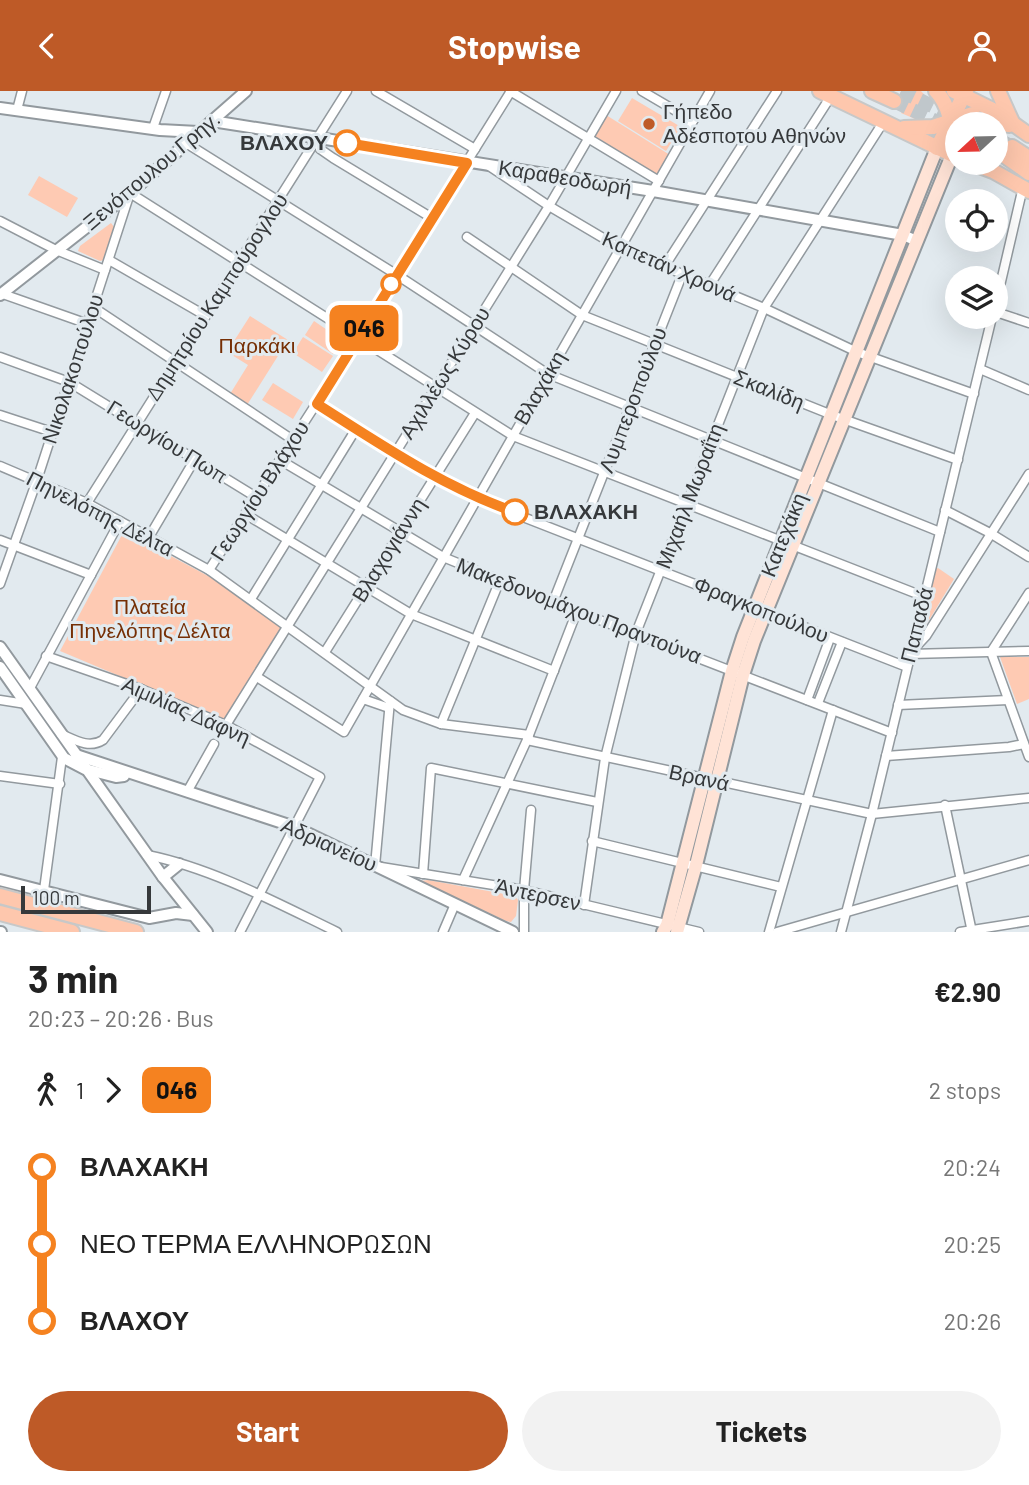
<!DOCTYPE html>
<html lang="en">
<head>
<meta charset="utf-8">
<style>
  :root { --surface:#fff; --page:#f2f2f2; --text:#222; --muted:#767676; --accent:#be5a27 }
  body { margin:0; font-family:Barlow,sans-serif; background:var(--page); color:var(--text); height:100vh; display:flex; flex-direction:column; font-size:26px; white-space:nowrap }
  * { box-sizing:border-box; margin:0 }
  p { font-size:23px; color:var(--muted) }
  .icon { flex:none; width:38px; height:38px; fill:none; stroke:currentColor; stroke-width:2; stroke-linecap:round; stroke-linejoin:round }
  .map { position:relative; height:841px; overflow:hidden }
  .sheet { display:flex; flex-direction:column; background:var(--surface); flex:1 }
  .sheet>* { flex:none }
  .badge { padding:0 14px; border-radius:10px; font-size:24px; line-height:46px }
  .needle { width:46px; rotate:248deg }
  .controls { position:absolute; left:945px; top:21px; display:grid; gap:14px }
  .controls a { display:grid; place-items:center; width:63px; height:63px; border-radius:50%; background:var(--surface); box-shadow:0 7px 28px #0002; font-size:35px }
  .scale { position:absolute; left:21px; bottom:18px; width:130px; box-sizing:border-box; padding-left:7px; border:4px solid #36393b; border-top:0; font-size:19px; line-height:24px; white-space:nowrap; color:#36393b; -webkit-text-stroke:5px #e2eaef; paint-order:stroke }
  .map>.badge { position:absolute; translate:-50% -50%; box-shadow:0 0 0 4px #fff }
  .legs { display:flex; align-items:center; gap:10px; height:77px; padding:0 28px; font-size:23px }
  .legs p { margin-inline-start:auto }
  .summary { display:flex; align-items:center; justify-content:space-between; height:119px; padding:0 28px }
  h1 { font-size:38px; font-weight:700; line-height:52px }
  .action { display:flex; gap:14px; margin-top:auto; padding:14px 28px }
  .action a { flex:1; height:80px; border-radius:42px; background:var(--accent); color:#fff; font-size:28px; font-weight:700; line-height:80px; text-align:center }
  .action a+a { background:var(--page); color:var(--text) }
  ul { padding:0 28px; list-style:none }
  li { display:flex; align-items:center; gap:24px; height:77px; font-size:26px }
  li i { display:grid; place-items:center; width:10px; height:100%; margin:0 9px; background:currentColor }
  li i::after { content:''; width:18px; height:18px; margin:-9px; border:5px solid; border-radius:50%; background:var(--surface) }
  li p { margin-inline-start:auto }
  li:first-child i { background:linear-gradient(#0000 50%,currentColor 0) }
  li:last-child i { background:linear-gradient(currentColor 50%,#0000 0) }
  header { display:flex; justify-content:space-between; align-items:center; height:91px; padding:0 28px; background:var(--accent); color:#fff; font-size:32px; font-weight:700 }
  .map>svg:first-child { display:block }
  .green { fill:#fecab3 }
  .lines { fill:none; stroke-linecap:round; stroke-linejoin:round }
  .primary-tunnel { stroke:#c0c7cb; stroke-width:14; stroke-dasharray:14 7; stroke-linecap:butt }
  .minor-casing { stroke:#92999e; stroke-width:11 }
  .tertiary-casing { stroke:#92999e; stroke-width:14 }
  .secondary-casing { stroke:#92999e; stroke-width:16 }
  .primary-casing { stroke:#c7c8c8; stroke-width:18 }
  .minor { stroke:#fff; stroke-width:8 }
  .tertiary { stroke:#fff; stroke-width:10 }
  .secondary { stroke:#ffe3d6; stroke-width:12 }
  .primary { stroke:#fec7ad; stroke-width:14 }
  .line-1-casing { stroke:#fff; stroke-width:16 }
  .line-1 { stroke:#f58220; stroke-width:10 }
  .poi-dot { fill:#be5a27; stroke:#e2eaef; stroke-width:2.5 }
  .stop-1-dot { fill:#fff; stroke:#f58220; stroke-width:3.5 }
  .labels { text-anchor:middle; stroke-width:6; stroke-linejoin:round; paint-order:stroke }
  .poi-label { font-size:21px; fill:#36393b; stroke:#e2eaef; text-anchor:start }
  .stop-label { font-size:21px; font-weight:bold; fill:#36393b; stroke:#e2eaef; text-anchor:end }
  .street-label { font-size:21px; fill:#36393b; stroke:#e2eaef }
  .park-label { font-size:21px; fill:#762f05; stroke:#e2eaef }
</style>
</head>
<body>
<header><svg class="icon" aria-label="back" viewBox="0 0 24 24"><path d="M15 5l-7 7 7 7"/></svg>Stopwise<svg class="icon" aria-label="person" viewBox="0 0 24 24"><circle cx="12" cy="8" r="4"/><path d="M4 21q1-7 8-7t8 7"/></svg></header>
<div class="map">
<svg width="1029" height="841" viewBox="0 0 1029 841">
  <rect width="100%" height="100%" fill="#e2eaef"/>
  <g class="green">
    <path d="M911,0H921L932,12L923,28H915L901,22Z"/>
    <path d="M632,7L681,36L666,60L618,30Z"/>
    <path d="M606,24L670,64L657,84L593,44Z"/>
    <path d="M39,85L78,107L67,126L28,104Z"/>
    <path d="M111,132L114,136L104,169L100,170L78,160L80,155Z"/>
    <path d="M250,225L288,249L247,314L230,303L248,274L227,261Z"/>
    <path d="M314,230L342,249L333,263L305,244Z"/>
    <path d="M303,246L333,265L322,281L293,262Z"/>
    <path d="M273,292L303,311L293,328L262,309Z"/>
    <path d="M124,440L210,486L283,537L224,629L60,560Z"/>
    <path d="M938,477L954,488L920,544V535L935,478Z"/>
    <path d="M1000,566H1029V608L1017,613Z"/>
    <path d="M428,789L515,805L518,809L516,825L511,831L506,830L420,790Z"/>
  </g>
  <g class="lines">
    <g class="primary-tunnel">
      <path d="M901,0L969,33"/>
      <path d="M894,10L950,37"/>
      <path d="M996,47L1012,56"/>
    </g>
    <defs>
      <g id="minor">
        <path d="M376,0L475,58"/>
        <path d="M510,0L659,90"/>
        <path d="M642,0L693,30"/>
        <path d="M17,19L22,0"/>
        <path d="M153,37L166,0"/>
        <path d="M318,47L320,58L333,67L432,127"/>
        <path d="M186,52L397,184L548,283L940,441"/>
        <path d="M489,75L549,115L620,157L764,217L857,261L974,303"/>
        <path d="M0,130L56,159L105,179"/>
        <path d="M467,146L582,224L832,324L958,369"/>
        <path d="M109,169L206,225"/>
        <path d="M664,176L777,0"/>
        <path d="M709,195L831,5"/>
        <path d="M0,202L88,233"/>
        <path d="M996,212L1023,96"/>
        <path d="M93,216L293,349"/>
        <path d="M996,221L1029,232"/>
        <path d="M0,266L69,291L256,406"/>
        <path d="M980,278L1029,299"/>
        <path d="M316,313L395,362L477,408L907,576"/>
        <path d="M0,324L52,341"/>
        <path d="M280,369L443,466L553,511L892,642"/>
        <path d="M0,375L87,412L209,479L403,619L441,633L529,644"/>
        <path d="M87,412L347,0"/>
        <path d="M945,419L990,442L1029,466"/>
        <path d="M245,423L411,523L554,580"/>
        <path d="M149,446L195,368"/>
        <path d="M0,449L91,484"/>
        <path d="M209,479L316,313L511,0"/>
        <path d="M0,493L37,389L130,102L513,345L925,506"/>
        <path d="M1029,502L991,561L1029,666"/>
        <path d="M251,508L356,338"/>
        <path d="M553,511L682,184"/>
        <path d="M912,560L926,545L1029,383"/>
        <path d="M325,561L475,322"/>
        <path d="M910,563L1029,560"/>
        <path d="M46,565L141,598L226,634L320,686L240,841"/>
        <path d="M257,586L344,641L710,0"/>
        <path d="M30,597L120,430"/>
        <path d="M363,608L389,617"/>
        <path d="M0,609L26,613"/>
        <path d="M807,609L830,547"/>
        <path d="M390,610L375,775L524,799L699,841"/>
        <path d="M818,612L842,551"/>
        <path d="M898,614L1008,609"/>
        <path d="M441,633L500,489"/>
        <path d="M226,634L549,115L616,0"/>
        <path d="M61,643C75,649 89,658 103,649L141,598"/>
        <path d="M527,649L872,723L1029,707"/>
        <path d="M886,665L1009,656L1024,653"/>
        <path d="M0,685L60,693"/>
        <path d="M187,701L214,653"/>
        <path d="M945,714L972,841"/>
        <path d="M592,750L781,796"/>
        <path d="M147,764C212,777 277,812 337,841"/>
        <path d="M423,783L431,677L597,711"/>
        <path d="M463,789L527,649L577,520"/>
        <path d="M44,799L62,666"/>
        <path d="M584,814L605,667L636,542L764,217L884,30"/>
        <path d="M443,841L455,813"/>
        <path d="M524,841V799L531,719"/>
        <path d="M769,841L833,619"/>
        <path d="M777,841L1029,769"/>
        <path d="M841,841L872,723L992,226"/>
        <path d="M960,841L1029,830"/>
      </g>
      <g id="tertiary">
        <path d="M0,17L160,39L198,41"/>
        <path d="M212,30L653,100L903,144L917,150"/>
        <path d="M0,204L130,102L246,0"/>
        <path d="M0,556L163,786L207,841"/>
        <path d="M0,576L64,667L85,678L116,686L124,685"/>
        <path d="M76,664L295,736L513,841"/>
        <path d="M163,786L179,773"/>
        <path d="M0,789L149,827L176,822L193,824"/>
        <path d="M0,841H1"/>
      </g>
      <g id="secondary">
        <path d="M663,841L667,834L732,580L743,546L937,57"/>
        <path d="M677,841L696,774L743,584L754,550L952,64"/>
      </g>
      <g id="primary">
        <path d="M820,0L957,66"/>
        <path d="M872,0L894,10"/>
        <path d="M936,0C951,16 952,39 955,59"/>
        <path d="M954,0L995,20L1029,44"/>
        <path d="M998,0L1012,31"/>
        <path d="M980,33L992,31L1009,34"/>
        <path d="M904,37L933,36L973,23"/>
        <path d="M1012,56L1029,67"/>
        <path d="M937,57L966,0"/>
        <path d="M1005,65L1029,82"/>
        <path d="M972,72L993,80L1029,100"/>
        <path d="M0,805L136,841"/>
        <path d="M0,822L72,841"/>
      </g>
    </defs>
    <use href="#minor" class="minor-casing"/>
    <use href="#tertiary" class="tertiary-casing"/>
    <use href="#secondary" class="secondary-casing"/>
    <use href="#primary" class="primary-casing"/>
    <use href="#minor" class="minor"/>
    <use href="#tertiary" class="tertiary"/>
    <use href="#secondary" class="secondary"/>
    <use href="#primary" class="primary"/>
  </g>
  <g class="lines">
    <defs>
      <path id="line-1" d="M347,52L467,72L317,313C380,353 443,396 515,421"/>
    </defs>
    <use href="#line-1" class="line-1-casing"/>
    <use href="#line-1" class="line-1"/>
  </g>
  <circle class="poi-dot" cx="649" cy="33" r="7"/>
  <g class="stop-1-dot">
    <circle cx="347" cy="52" r="12"/>
    <circle cx="391" cy="193" r="9"/>
    <circle cx="515" cy="421" r="12"/>
  </g>
  <g class="labels">
    <g class="poi-label">
      <text x="663" y="28">Γήπεδο<tspan x="663" dy="24">Αδέσποτου Αθηνών</tspan></text>
    </g>
    <g class="stop-label">
      <text x="328" y="59">ΒΛΑΧΟΥ</text>
      <text x="534" y="428" text-anchor="start">ΒΛΑΧΑΚΗ</text>
    </g>
    <g class="street-label">
      <text transform="translate(152 80) rotate(-40)" y="7">Ξενόπουλου Γρηγ.</text>
      <text transform="translate(565 87) rotate(9)" y="7">Καραθεοδωρή</text>
      <text transform="translate(669 176) rotate(24)" y="7">Καπετάν Χρονά</text>
      <text transform="translate(217 206) rotate(-57)" y="7">Δημητρίου Καμπούρογλου</text>
      <text transform="translate(73 278) rotate(-72)" y="7">Νικολακοπούλου</text>
      <text transform="translate(445 282) rotate(-58)" y="7">Αχιλλέως Κύρου</text>
      <text transform="translate(540 297) rotate(-60)" y="7">Βλαχάκη</text>
      <text transform="translate(769 299) rotate(22)" y="7">Σκαλίδη</text>
      <text transform="translate(633 309) rotate(-69)" y="7">Λυμπεροπούλου</text>
      <text transform="translate(167 351) rotate(32)" y="7">Γεωργίου Πωπ</text>
      <text transform="translate(260 400) rotate(-57)" y="7">Γεωργίου Βλάχου</text>
      <text transform="translate(690 405) rotate(-69)" y="7">Μιχαήλ Μωραΐτη</text>
      <text transform="translate(100 423) rotate(27)" y="7">Πηνελόπης Δέλτα</text>
      <text transform="translate(784 444) rotate(-68)" y="7">Κατεχάκη</text>
      <text transform="translate(389 459) rotate(-58)" y="7">Βλαχογιάννη</text>
      <text transform="translate(761 519) rotate(22)" y="7">Φραγκοπούλου</text>
      <text transform="translate(579 520) rotate(21)" y="7">Μακεδονομάχου Πραντούνα</text>
      <text transform="translate(917 534) rotate(-76)" y="7">Παπαδά</text>
      <text transform="translate(186 620) rotate(24)" y="7">Αιμιλίας Δάφνη</text>
      <text transform="translate(699 687) rotate(12)" y="7">Βρανά</text>
      <text transform="translate(329 754) rotate(24)" y="7">Αδριανείου</text>
      <text transform="translate(538 804) rotate(12)" y="7">Άντερσεν</text>
    </g>
    <g class="park-label">
      <text x="257" y="262">Παρκάκι</text>
      <text x="150" y="523">Πλατεία<tspan x="150" dy="24">Πηνελόπης Δέλτα</tspan></text>
    </g>
  </g>
</svg>
<div class="controls">
<a><svg class="needle" viewBox="-14 -14 28 28"><path d="M0-13l5 13h-10z" fill="#e53935"/><path d="M0 13l5-13h-10z" fill="#767676"/></svg></a>
<a><svg class="icon" aria-label="locate" viewBox="0 0 24 24"><circle cx="12" cy="12" r="6"/><path d="M12 2v4M12 18v4M2 12h4M18 12h4"/></svg></a>
<a><svg class="icon" aria-label="layers" viewBox="0 0 24 24"><path d="M12 4l9 5-9 5-9-5zM3 14l9 5 9-5"/></svg></a>
</div>
<div class="scale">100 m</div>
<b class="badge" style="left:364px;top:237px;background:#f58220;color:#111">046</b>
</div>
<section class="sheet">
<div class="summary"><div><h1>3 min</h1><p>20:23 – 20:26 · Bus</p></div><b>€2.90</b></div>
<div class="legs"><svg class="icon" aria-label="walk" viewBox="0 0 24 24"><circle cx="13" cy="4" r="2"/><path d="M13 8l-2 6 4 7M11 14l-3 7M7 12l3-4h3l4 4"/></svg>1<svg class="icon" aria-label="forward" viewBox="0 0 24 24"><path d="M9 5l7 7-7 7"/></svg><b class="badge" style="background:#f58220;color:#111">046</b><p>2 stops</p></div>
<ul>
<li><i style="color:#f58220"></i><b>ΒΛΑΧΑΚΗ</b><p>20:24</p></li>
<li><i style="color:#f58220"></i><span>ΝΕΟ ΤΕΡΜΑ ΕΛΛΗΝΟΡΩΣΩΝ</span><p>20:25</p></li>
<li><i style="color:#f58220"></i><b>ΒΛΑΧΟΥ</b><p>20:26</p></li>
</ul>
<div class="action"><a>Start</a><a>Tickets</a></div>
</section>
</body>
</html>
